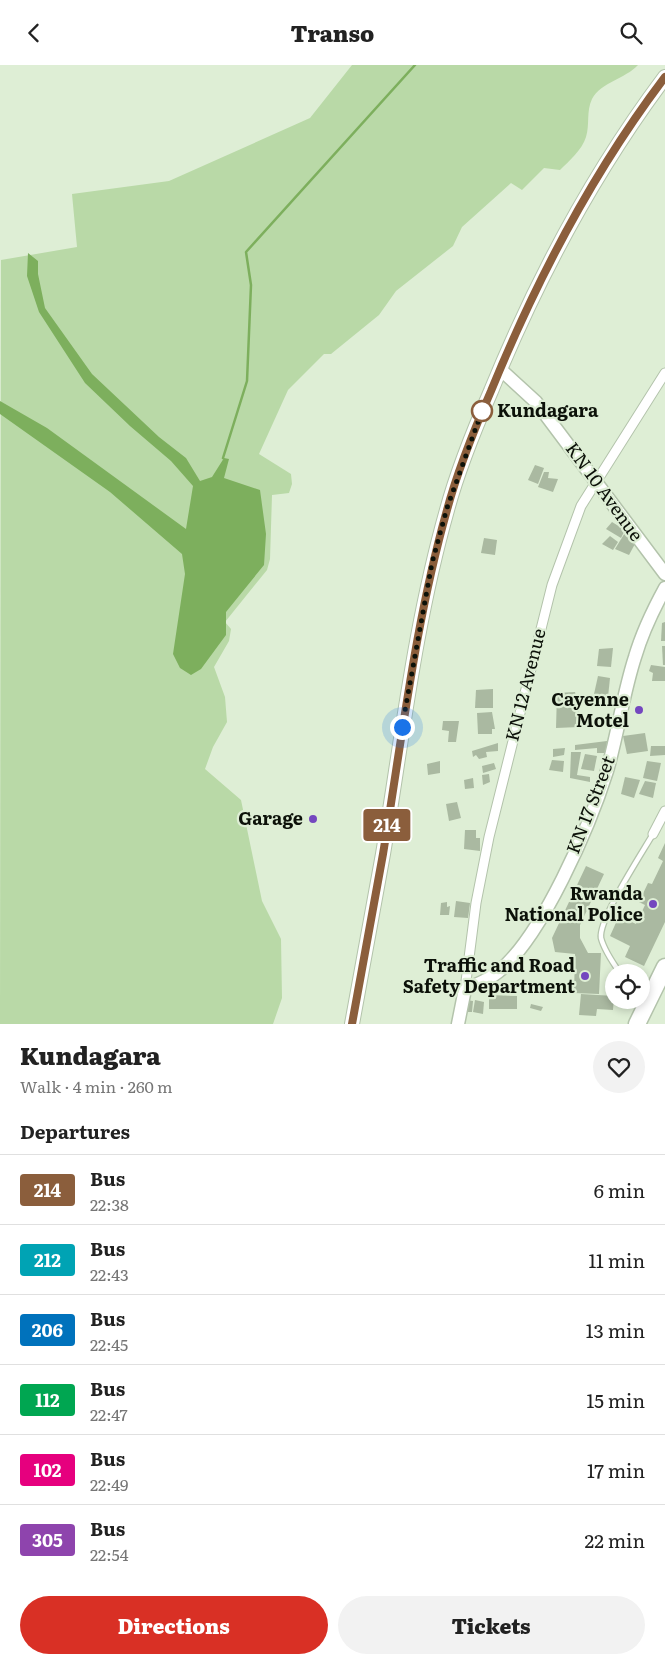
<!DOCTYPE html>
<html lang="en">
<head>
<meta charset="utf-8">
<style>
  :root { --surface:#fff; --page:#f2f2f2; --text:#222; --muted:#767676; --line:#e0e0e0; --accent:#d93025 }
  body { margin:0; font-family:Literata,serif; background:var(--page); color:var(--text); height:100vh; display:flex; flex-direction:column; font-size:19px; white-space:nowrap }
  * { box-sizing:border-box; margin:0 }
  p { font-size:16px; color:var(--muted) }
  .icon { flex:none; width:28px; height:28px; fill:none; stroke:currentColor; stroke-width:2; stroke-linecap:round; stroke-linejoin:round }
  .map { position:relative; height:959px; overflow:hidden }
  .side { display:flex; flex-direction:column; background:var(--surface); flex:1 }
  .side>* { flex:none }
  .badge { padding:0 10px; border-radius:4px; font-size:18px; line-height:32px }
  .fabs { position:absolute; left:605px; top:899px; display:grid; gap:10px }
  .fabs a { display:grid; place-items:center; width:45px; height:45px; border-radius:50%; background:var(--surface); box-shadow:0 2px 8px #0003; font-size:25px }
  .you { position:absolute; width:25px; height:25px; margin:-12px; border:4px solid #fff; border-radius:50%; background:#1a73e8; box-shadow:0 0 0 8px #1a73e833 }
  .map>.badge { position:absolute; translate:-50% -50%; box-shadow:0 0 0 2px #fff }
  h2 { padding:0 20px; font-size:19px; line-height:45px }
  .round { display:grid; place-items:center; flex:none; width:52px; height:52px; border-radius:26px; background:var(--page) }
  .overview { display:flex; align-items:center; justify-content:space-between; height:85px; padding:0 20px }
  h1 { font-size:24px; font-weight:800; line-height:38px }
  .cta { display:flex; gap:10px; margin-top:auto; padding:10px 20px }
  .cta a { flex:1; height:58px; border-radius:30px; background:var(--accent); color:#fff; font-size:20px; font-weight:800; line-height:58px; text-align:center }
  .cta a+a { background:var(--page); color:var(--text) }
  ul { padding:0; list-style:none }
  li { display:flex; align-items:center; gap:15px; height:70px; padding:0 20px; border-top:1px solid var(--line) }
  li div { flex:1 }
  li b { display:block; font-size:19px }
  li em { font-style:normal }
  li .badge { min-width:55px; font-weight:700; text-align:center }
  header { display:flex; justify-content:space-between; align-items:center; height:65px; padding:0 20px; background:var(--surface); font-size:22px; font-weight:800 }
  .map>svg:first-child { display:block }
  .green { fill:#b9d9a7 }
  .water { fill:#7daf5d }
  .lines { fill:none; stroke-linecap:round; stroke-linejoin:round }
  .stream { stroke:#7daf5d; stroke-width:2.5 }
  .building { fill:#aab9a1 }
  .lane-casing { stroke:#b3c3ab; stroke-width:7 }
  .street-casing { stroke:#b3c3ab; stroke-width:11 }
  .secondary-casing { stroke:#b3c3ab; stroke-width:15 }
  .primary-casing { stroke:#b3c3ab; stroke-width:16 }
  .highway-casing { stroke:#b3c3ab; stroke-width:19 }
  .lane { stroke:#fff; stroke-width:4.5 }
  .street { stroke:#fff; stroke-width:9 }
  .secondary { stroke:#fff; stroke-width:12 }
  .primary { stroke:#fff; stroke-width:14 }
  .highway { stroke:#fff; stroke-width:16 }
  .line-casing { stroke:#fff; stroke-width:11 }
  .line { stroke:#8b5e3c; stroke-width:8 }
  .walk { stroke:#0c1109; stroke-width:5; stroke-dasharray:0 9 }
  .stop-dot { fill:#fff; stroke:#8b5e3c; stroke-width:2.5 }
  .poi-dot { fill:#7447bf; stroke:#deeed5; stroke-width:2 }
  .labels { text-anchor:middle; stroke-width:4.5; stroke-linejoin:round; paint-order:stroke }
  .stop-label { font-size:18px; font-weight:bold; fill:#0c1109; stroke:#deeed5; text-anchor:start }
  .street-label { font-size:18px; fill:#0c1109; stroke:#deeed5 }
  .poi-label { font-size:18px; font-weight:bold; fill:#0c1109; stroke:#deeed5; text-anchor:end }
</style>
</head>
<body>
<header><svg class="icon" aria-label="back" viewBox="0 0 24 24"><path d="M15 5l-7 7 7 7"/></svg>Transo<svg class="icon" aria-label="search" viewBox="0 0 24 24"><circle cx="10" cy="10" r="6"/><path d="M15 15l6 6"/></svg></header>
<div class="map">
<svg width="665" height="959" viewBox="0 0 665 959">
  <rect width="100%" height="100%" fill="#deeed5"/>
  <path class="green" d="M352,0H638C625,14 601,17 592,34C586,47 590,59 586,72C582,85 569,96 560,105L544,103L522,125L511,118L462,162L453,181L396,226L379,250L331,289H324L288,325L259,389L291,409L292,419L289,428L272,430L270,494L267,505L225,557L231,564L229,576L214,602L225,632L227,657L213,682L205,704L241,735L262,836L281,874L282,933L273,959H0L1,195L77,182L72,129L169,116L310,53Z"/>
  <path class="water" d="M28,188L38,196V209L45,243L92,309L159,372L186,393L200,416L212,412L224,393L229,394L224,413L260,425L266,469L264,500L226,547V570L201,604L191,610L180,603L173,589L185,509L182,489L110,427L0,349V336L47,363L186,464L193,421L171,396L130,361L85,318L39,247L27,211Z"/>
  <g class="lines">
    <path class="stream" d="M223,393L247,316L251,220L246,187L415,0"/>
  </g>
  <g class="building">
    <path d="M535,400L544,403L538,419L528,415Z"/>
    <path d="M544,407H549L548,413L558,414L553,427L538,422Z"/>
    <path d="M612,457L625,465L621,473L606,464Z"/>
    <path d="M626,466L636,477L629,490L615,484Z"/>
    <path d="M610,471L618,477L613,485L602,479Z"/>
    <path d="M484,473L497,475L495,490L481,488Z"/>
    <path d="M665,557V576H661L662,558Z"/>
    <path d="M662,581H665V600H663Z"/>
    <path d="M613,583L611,602L597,601L599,584Z"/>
    <path d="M651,600L665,602V616H652L653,608L649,606Z"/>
    <path d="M598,611L610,613L608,632L594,629Z"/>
    <path d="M493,624V643H475L476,625Z"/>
    <path d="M575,627L577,636L569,638V641L579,640V662L556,663L557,628Z"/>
    <path d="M492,647L495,664H492V669H478L477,648Z"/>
    <path d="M443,656H459L456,677H448L449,666L442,665Z"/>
    <path d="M645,668L648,686L627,689L623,671Z"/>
    <path d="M607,676L606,688H597V683L575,685V680Z"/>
    <path d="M498,678V686L486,687L487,692L479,694L476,690L473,692L472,686Z"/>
    <path d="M651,681H665V690L650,691Z"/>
    <path d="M565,683L564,690L553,692V684Z"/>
    <path d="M571,687H581L577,710L590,712V717L570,713Z"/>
    <path d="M585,689L597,691L594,706L581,704Z"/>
    <path d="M552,695L564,696L563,707L549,705Z"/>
    <path d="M440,696V708L428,710L427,699Z"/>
    <path d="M647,696L661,698L657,716L643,713Z"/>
    <path d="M494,698L496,704L483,708L482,701Z"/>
    <path d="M489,709L490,717L483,720L482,710Z"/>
    <path d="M625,712L640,715L634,733L621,729Z"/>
    <path d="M473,713L474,723L465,724L464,715Z"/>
    <path d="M645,716L656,718L653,733L639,729Z"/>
    <path d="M457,737L461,753L449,756L446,739Z"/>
    <path d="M465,765H476V773H480V786L464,784Z"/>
    <path d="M665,778V857L644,901L625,892L630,881L610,871L619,851L636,859L645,840L639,837L648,818L652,819L663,796L658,793Z"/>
    <path d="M586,801L604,809L580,860V873L588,888H601L599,929L574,928L575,889L555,887L552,873Z"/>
    <path d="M456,836L470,838L468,853L454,852Z"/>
    <path d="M447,837V842L450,841L449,850H440L441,838Z"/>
    <path d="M549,917L565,920L564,926L548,922Z"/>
    <path d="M581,929L614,931L613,945L597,944L596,951L579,950Z"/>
    <path d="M489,930L517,931V944H489Z"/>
    <path d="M466,935L473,936L472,947H464Z"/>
    <path d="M475,935L484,937L483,949L473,947Z"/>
    <path d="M531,939L543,942L541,946L530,943Z"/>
  </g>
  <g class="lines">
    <defs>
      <path id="lane" d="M620,908C613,898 604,885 601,873C598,855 642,788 653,769"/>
      <g id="street">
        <path d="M653,769L665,746"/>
        <path d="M465,924L476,838L489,772L552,520L581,441L665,308"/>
      </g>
      <g id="secondary">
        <path d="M500,304L536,337L665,509"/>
        <path d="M458,959L465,924C477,920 488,915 498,907C542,872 590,760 607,706C618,668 623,629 635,592C642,568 653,545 665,523"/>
      </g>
      <path id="primary" d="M352,959C362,902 373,846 383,789C402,674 415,558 447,445C458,404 474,365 491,326C536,216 593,108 665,12"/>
      <path id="highway" d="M637,959L665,902"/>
    </defs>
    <use href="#lane" class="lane-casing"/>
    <use href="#street" class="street-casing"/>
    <use href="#secondary" class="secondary-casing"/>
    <use href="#primary" class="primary-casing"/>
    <use href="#highway" class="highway-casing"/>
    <use href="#lane" class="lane"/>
    <use href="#street" class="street"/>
    <use href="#secondary" class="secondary"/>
    <use href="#primary" class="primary"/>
    <use href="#highway" class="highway"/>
  </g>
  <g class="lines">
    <defs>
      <path id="line" d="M352,959C362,902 373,846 383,789C402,674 415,558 447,445C458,404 474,365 491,326C536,216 593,107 665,12"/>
    </defs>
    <use href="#line" class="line-casing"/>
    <use href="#line" class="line"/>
    <path class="walk" d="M402,662L432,498L447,443L482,346"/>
  </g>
  <circle class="stop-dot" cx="482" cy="346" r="10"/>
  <g class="poi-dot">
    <circle cx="639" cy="645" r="5"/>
    <circle cx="313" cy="754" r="5"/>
    <circle cx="653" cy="839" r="5"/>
    <circle cx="585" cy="911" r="5"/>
  </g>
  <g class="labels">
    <g class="stop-label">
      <text x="497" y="352">Kundagara</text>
    </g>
    <g class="street-label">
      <text transform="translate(604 427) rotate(54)" y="6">KN 10 Avenue</text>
      <text transform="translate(526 620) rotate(-76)" y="6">KN 12 Avenue</text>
      <text transform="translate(591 740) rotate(-69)" y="6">KN 17 Street</text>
    </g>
    <g class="poi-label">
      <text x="629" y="641">Cayenne<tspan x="629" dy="21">Motel</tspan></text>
      <text x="303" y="760">Garage</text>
      <text x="643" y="835">Rwanda<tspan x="643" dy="21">National Police</tspan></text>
      <text x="575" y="907">Traffic and Road<tspan x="575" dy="21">Safety Department</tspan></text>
    </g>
  </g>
</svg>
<div class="fabs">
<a><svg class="icon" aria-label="locate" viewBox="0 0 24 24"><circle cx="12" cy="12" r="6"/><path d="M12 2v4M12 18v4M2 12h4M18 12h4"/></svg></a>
</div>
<div class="you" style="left:402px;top:662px"></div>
<b class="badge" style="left:387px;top:760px;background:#8b5e3c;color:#fff">214</b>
</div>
<section class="side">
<div class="overview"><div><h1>Kundagara</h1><p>Walk · 4 min · 260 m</p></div><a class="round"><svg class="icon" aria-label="heart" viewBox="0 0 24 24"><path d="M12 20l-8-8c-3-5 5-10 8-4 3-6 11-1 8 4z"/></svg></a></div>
<h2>Departures</h2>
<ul>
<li><span class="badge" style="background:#8b5e3c;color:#fff">214</span><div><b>Bus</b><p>22:38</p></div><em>6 min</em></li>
<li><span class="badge" style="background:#00a3b4;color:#fff">212</span><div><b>Bus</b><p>22:43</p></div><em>11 min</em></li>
<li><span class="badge" style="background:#0072bc;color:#fff">206</span><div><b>Bus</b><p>22:45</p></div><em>13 min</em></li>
<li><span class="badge" style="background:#00a651;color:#fff">112</span><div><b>Bus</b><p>22:47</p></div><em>15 min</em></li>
<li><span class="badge" style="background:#e6007e;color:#fff">102</span><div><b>Bus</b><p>22:49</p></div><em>17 min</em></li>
<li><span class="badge" style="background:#8e44ad;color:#fff">305</span><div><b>Bus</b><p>22:54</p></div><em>22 min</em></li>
</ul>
<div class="cta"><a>Directions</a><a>Tickets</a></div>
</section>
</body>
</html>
